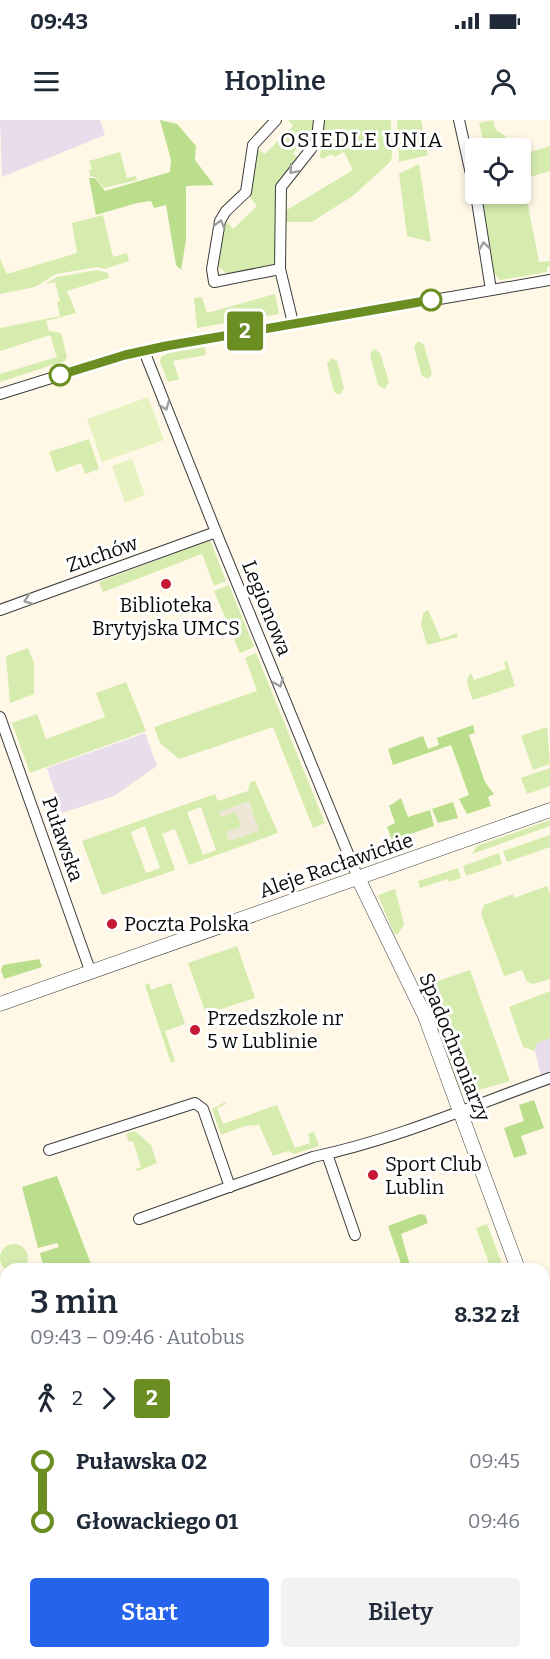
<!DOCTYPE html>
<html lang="pl">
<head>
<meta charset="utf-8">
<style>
  :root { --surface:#fff; --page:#f2f2f3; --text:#1f2937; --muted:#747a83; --accent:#2563eb }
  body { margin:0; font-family:Bitter,serif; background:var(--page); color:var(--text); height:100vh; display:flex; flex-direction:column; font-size:22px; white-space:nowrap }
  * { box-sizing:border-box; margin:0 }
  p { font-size:20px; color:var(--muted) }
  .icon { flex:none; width:33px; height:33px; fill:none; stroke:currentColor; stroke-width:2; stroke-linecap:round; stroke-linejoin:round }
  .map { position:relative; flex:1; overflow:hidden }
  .details { position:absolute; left:0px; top:1143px; width:550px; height:396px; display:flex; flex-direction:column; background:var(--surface); border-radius:18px 18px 0 0; box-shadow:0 3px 9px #0003 }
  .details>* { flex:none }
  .badge { padding:0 12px; border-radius:4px; font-size:21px; line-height:39px }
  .controls { position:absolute; left:465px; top:18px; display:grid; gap:12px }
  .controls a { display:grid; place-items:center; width:66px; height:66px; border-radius:6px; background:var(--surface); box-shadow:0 3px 9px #0003; font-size:30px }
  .map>.badge { position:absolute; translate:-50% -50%; box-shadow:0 0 0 3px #fff }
  .legs { display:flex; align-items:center; gap:9px; height:66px; padding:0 30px; font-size:20px }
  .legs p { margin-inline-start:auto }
  .summary { display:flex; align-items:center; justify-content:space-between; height:102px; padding:0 30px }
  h1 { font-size:33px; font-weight:600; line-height:45px }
  .primary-button { display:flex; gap:12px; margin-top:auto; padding:12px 30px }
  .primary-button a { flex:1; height:69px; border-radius:6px; background:var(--accent); color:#fff; font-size:24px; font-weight:600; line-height:69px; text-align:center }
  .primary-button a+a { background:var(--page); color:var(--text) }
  ul { padding:0 30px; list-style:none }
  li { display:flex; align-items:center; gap:21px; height:60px; font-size:22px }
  li i { display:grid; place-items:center; width:9px; height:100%; margin:0 8px; background:currentColor }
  li i::after { content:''; width:15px; height:15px; margin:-8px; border:4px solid; border-radius:50%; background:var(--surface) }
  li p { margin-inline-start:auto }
  li:first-child i { background:linear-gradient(#0000 50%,currentColor 0) }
  li:last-child i { background:linear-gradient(currentColor 50%,#0000 0) }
  .status { display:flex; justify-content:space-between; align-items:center; height:42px; padding:0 30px; background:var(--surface); direction:ltr }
  .status svg { height:16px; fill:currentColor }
  header { display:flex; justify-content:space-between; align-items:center; height:78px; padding:0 30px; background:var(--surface); font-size:27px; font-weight:600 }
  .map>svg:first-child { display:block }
  .industrial { fill:#e8ddeb }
  .green { fill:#d5ecae; fill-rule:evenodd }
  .forest { fill:#bade8c }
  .pitch { fill:#e7f2c1 }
  .plaza { fill:#eee6d7 }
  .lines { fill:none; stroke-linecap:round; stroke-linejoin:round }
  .minor-casing { stroke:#3d3d3d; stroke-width:12 }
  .tertiary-casing { stroke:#3d3d3d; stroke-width:15 }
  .minor { stroke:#fff; stroke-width:10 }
  .tertiary { stroke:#fff; stroke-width:14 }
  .oneway { stroke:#9d9d9d }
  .line-1-casing { stroke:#fff; stroke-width:14 }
  .line-1 { stroke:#6b8e23; stroke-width:9 }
  .stop-1-dot { fill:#fff; stroke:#6b8e23; stroke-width:3 }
  .poi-dot { fill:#c41833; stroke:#fff; stroke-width:2 }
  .labels { text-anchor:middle; stroke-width:6; stroke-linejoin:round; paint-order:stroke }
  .street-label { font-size:20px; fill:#0a0a0a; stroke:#fff }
  .poi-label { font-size:20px; fill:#0a0a0a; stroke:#fff; text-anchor:start }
  .neighbourhood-label { font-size:21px; letter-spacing:1.5px; fill:#0a0a0a; stroke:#fff }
</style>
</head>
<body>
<div class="status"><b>09:43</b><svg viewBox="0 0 49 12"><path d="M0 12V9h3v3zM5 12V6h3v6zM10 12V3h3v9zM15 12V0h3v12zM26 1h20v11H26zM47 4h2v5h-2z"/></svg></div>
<header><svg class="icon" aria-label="menu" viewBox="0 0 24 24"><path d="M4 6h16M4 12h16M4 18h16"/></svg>Hopline<svg class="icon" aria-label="person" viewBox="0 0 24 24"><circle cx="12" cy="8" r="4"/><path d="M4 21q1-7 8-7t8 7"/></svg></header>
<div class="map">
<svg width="550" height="1539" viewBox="0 0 550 1539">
  <rect width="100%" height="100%" fill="#fff8e7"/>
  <g class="industrial">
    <path d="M0,0H100L105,15L2,57Z"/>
    <path d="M145,613L157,646L114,676L62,693L47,648Z"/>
    <path d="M550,918V952L541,956L534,927L537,923Z"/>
  </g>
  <g class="green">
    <path d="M288,0H316L311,20L305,29L299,25L293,34L298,38L279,63L276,140L272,145L230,157L216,144L221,105L227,102L233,109L257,86L248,74L257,29L265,34L293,6Z"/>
    <path d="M323,0H391L392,37L390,42L354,75L312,102H286L285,91L353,50L344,32L335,37L331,34L323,39L320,37Z"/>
    <path d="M397,0H421L428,35L399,42Z"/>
    <path d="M493,0L496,10L507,17L493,21L495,28H485L479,3Z"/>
    <path d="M550,26V51L523,59L539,142L550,141V146L547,147V152L500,160L494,153L481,74H520L521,35Z"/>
    <path d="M120,32L127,58L136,56L137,60L104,68L95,57L90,56L89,50L92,49L89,41Z"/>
    <path d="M419,44L431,122L407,116L399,54Z"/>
    <path d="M103,95L113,137L127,133L129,141L104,149L97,147L56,154L35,167L0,174V139L7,154L77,133L72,103Z"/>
    <path d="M97,150L108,153L109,158L67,171L76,193L46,201L49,211L61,213L67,237L65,241L0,262V254L57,237L50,215L0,231V208L60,196L57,182L60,181L55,162L45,164L57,157Z"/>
    <path d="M275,174L279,194L197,208L194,178L202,177L207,193Z"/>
    <path d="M418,221L424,225L432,254L428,259L422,256L414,227Z"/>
    <path d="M205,227L206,235L173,241L179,259L168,262L160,242L161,237L169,233Z"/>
    <path d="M374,229L380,233L389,262L385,269L378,265L370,234Z"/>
    <path d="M332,238L337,241L344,268L340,275L334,272L327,244Z"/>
    <path d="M89,319L99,349L85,354L81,343L56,352L49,332Z"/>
    <path d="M210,420L226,461L214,466L202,434L103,472L99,462Z"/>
    <path d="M229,465L254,527L240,533L214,471Z"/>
    <path d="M428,490L441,519L457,513L458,517L427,525L421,504L423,493Z"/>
    <path d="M28,528L34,543V574L10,583L6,536Z"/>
    <path d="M256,533L325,703L313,708L273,607L179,639L160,623L154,607L257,571L245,538Z"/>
    <path d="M507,541L515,566L473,580C470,571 463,560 471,553L474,560L506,549L504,542Z"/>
    <path d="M126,562L146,611L30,653L12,603L37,594L46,619L105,597L96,573Z"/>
    <path d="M547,607L550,644L533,650L521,616Z"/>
    <path d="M550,648V666L527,674L521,658Z"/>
    <path d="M255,661L278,713L189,745L175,709L162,714L175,750L102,775L82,721L215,674L218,681L248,671L250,662ZM201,687L216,730L203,735L187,692ZM145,706L160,748L146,753L131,712Z"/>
    <path d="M550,700V706L472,734L477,726Z"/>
    <path d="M550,715V727L507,742L503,731Z"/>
    <path d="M499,733L502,744L466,756L463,746Z"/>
    <path d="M458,748L461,758L449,762L448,759L420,768L418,761Z"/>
    <path d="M547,766L550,773V859L533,864L527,862L522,850L504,856L481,794L484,785L513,774L514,778Z"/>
    <path d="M395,769L404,804L398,814H394L378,775Z"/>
    <path d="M237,826L255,878L206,894L188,843Z"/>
    <path d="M470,850L510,961L469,973L459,968L438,917L429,885L434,874L435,862Z"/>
    <path d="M149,863L151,870L171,863L185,904L165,911L175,941L171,943L145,865Z"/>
    <path d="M550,871V918L537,923L534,931L523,927L509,887Z"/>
    <path d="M225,982L226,984L217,988L223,1004L277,985L295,1028L310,1023L308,1014L314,1012L319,1026L294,1034L288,1031L273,1036L259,1005L245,1006L221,1015L212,989Z"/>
    <path d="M135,1011L151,1025L157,1043L138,1051L135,1049L141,1047L133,1021L129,1022L126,1014Z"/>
    <path d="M487,1104L504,1149H491L476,1108Z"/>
    <circle cx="14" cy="1138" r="14"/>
    <path d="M275,1533H410L412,1539H276Z"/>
  </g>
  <g class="forest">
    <path d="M160,0L177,4L196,26L195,40L214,65L186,66V120L181,150L176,145L166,85L154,88L151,81L137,83L96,95L89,58H95L105,71L170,52L171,40Z"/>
    <path d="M473,605L475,613L469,615L485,662L494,674L488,677L491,686L467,694L459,679L469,675L451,625L393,645L388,629L423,616L428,629L439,625L435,612L437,618Z"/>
    <path d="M401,678L408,697L430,690L434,706L392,720L387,707L395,703L389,686Z"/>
    <path d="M453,682L458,698L438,703L432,689Z"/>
    <path d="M39,839L42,847L4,859L1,850L3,845Z"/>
    <path d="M534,980L544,1008L521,1016L527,1034L514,1038L504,1008L524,1001L519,985Z"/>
    <path d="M57,1056L93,1149H44L40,1133L59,1127L57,1123L38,1128L22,1067Z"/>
    <path d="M420,1094L425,1095L428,1103L401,1114L411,1149H403L388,1106Z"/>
  </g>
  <g class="pitch">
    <path d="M148,277L164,320L102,342L87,299Z"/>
    <path d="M132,339L145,375L125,383L112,346Z"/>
  </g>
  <path class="plaza" d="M249,681L259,711L229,721L226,712L241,707L236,692L221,697L219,692Z"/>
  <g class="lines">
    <defs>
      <g id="minor">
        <path d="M276,0L253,25L246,72L226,91L220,101L212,149L214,162L280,149"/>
        <path d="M459,0L477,81L491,170"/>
        <path d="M293,203L280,149L281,67L311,29L317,18L319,0"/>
        <path d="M144,231L216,412L358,758"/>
        <path d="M0,274L125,235L166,226L550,160"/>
        <path d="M0,490L216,412"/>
        <path d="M0,597L91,853"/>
        <path d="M49,1030L195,983L203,989L230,1067"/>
        <path d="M327,1034L355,1115"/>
        <path d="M139,1099L313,1037C394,1020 472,986 550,958"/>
        <path d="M544,1375L550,1374"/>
      </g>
      <g id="tertiary">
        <path d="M358,758L425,896L518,1149"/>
        <path d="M0,884L550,690"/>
        <path d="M544,1224L550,1240"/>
      </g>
    </defs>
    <use href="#minor" class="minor-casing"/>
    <use href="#tertiary" class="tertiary-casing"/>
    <use href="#minor" class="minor"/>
    <use href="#tertiary" class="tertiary"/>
  </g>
  <defs><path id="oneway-chevron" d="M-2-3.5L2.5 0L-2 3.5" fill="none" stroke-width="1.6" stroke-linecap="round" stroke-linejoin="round" transform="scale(1.5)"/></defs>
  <g class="oneway">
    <use href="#oneway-chevron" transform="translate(293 50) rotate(131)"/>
    <use href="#oneway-chevron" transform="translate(220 104) rotate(-75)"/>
    <use href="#oneway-chevron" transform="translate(484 126) rotate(-99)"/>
    <use href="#oneway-chevron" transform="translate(165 286) rotate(69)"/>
    <use href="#oneway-chevron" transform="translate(28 480) rotate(160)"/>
    <use href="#oneway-chevron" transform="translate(279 563) rotate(68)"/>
  </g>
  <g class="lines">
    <defs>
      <path id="line-1" d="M60,255L125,235L166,226L431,180"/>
    </defs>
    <use href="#line-1" class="line-1-casing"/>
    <use href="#line-1" class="line-1"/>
  </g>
  <g class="stop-1-dot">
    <circle cx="431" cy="180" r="10"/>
    <circle cx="60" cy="255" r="10"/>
  </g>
  <g class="poi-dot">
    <circle cx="166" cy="464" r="6"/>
    <circle cx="112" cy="804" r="6"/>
    <circle cx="195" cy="910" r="6"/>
    <circle cx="373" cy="1055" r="6"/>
  </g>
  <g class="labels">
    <g class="street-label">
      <text transform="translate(102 434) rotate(-19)" y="7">Zuchów</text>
      <text transform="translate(267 488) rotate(68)" y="7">Legionowa</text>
      <text transform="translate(63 719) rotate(71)" y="7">Puławska</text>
      <text transform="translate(336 745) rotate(-19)" y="7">Aleje Racławickie</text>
      <text transform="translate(455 927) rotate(68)" y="7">Spadochroniarzy</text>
    </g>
    <g class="poi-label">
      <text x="166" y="492" text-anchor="middle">Biblioteka<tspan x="166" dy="23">Brytyjska UMCS</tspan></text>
      <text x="124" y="811">Poczta Polska</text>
      <text x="207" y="905">Przedszkole nr<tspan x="207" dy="23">5 w Lublinie</tspan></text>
      <text x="385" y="1051">Sport Club<tspan x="385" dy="23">Lublin</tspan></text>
    </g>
    <g class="neighbourhood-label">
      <text x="362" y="27">OSIEDLE UNIA</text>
    </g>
  </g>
</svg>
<div class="controls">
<a><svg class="icon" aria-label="locate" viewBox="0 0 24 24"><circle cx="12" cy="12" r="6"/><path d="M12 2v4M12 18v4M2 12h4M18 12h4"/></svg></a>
</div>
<b class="badge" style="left:245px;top:211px;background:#6b8e23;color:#fff">2</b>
<section class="details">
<div class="summary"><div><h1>3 min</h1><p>09:43 – 09:46 · Autobus</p></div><b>8.32 zł</b></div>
<div class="legs"><svg class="icon" aria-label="walk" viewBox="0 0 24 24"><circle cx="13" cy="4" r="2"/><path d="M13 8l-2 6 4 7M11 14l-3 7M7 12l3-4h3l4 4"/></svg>2<svg class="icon" aria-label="forward" viewBox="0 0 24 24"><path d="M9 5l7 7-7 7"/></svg><b class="badge" style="background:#6b8e23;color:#fff">2</b></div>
<ul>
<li><i style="color:#6b8e23"></i><b>Puławska 02</b><p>09:45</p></li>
<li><i style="color:#6b8e23"></i><b>Głowackiego 01</b><p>09:46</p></li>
</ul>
<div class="primary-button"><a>Start</a><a>Bilety</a></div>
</section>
</div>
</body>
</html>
